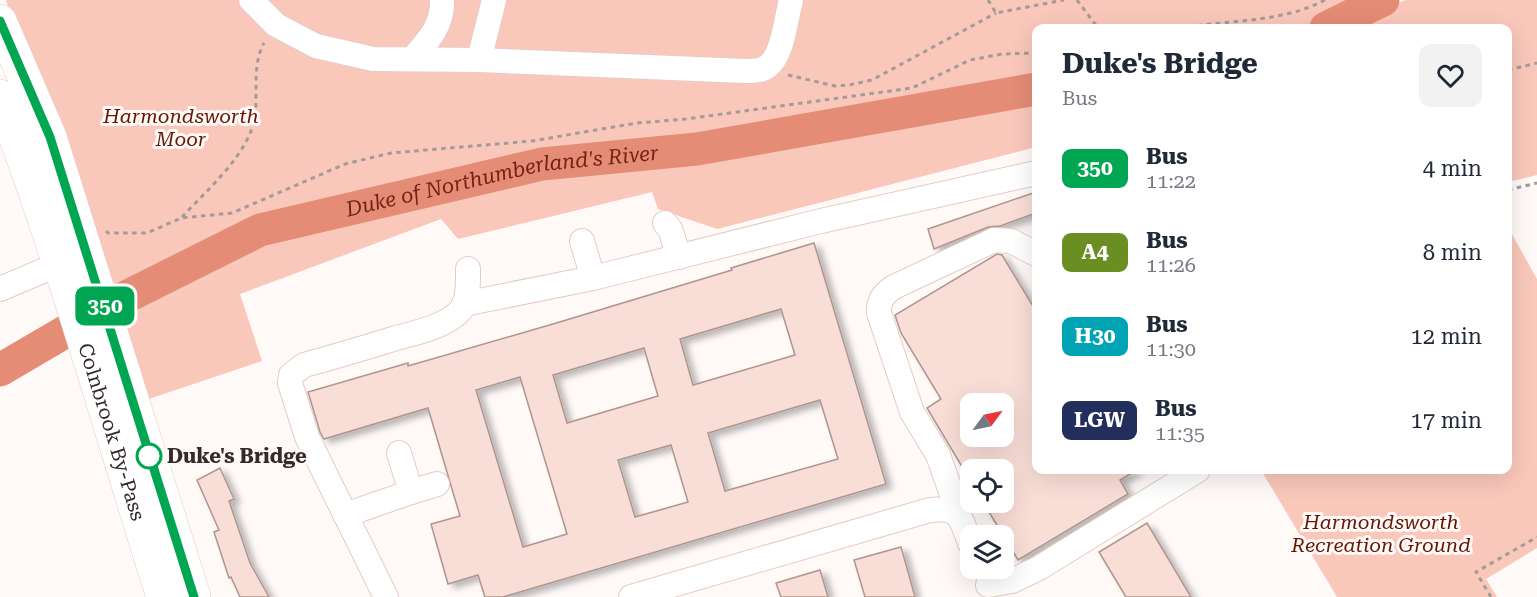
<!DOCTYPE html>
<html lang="en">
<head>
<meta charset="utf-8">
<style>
  :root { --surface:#fff; --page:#f2f2f3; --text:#1f2937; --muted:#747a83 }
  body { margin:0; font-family:"Roboto Serif",serif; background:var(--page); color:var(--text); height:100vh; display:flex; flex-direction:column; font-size:22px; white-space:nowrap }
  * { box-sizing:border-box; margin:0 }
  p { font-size:20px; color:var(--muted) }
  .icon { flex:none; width:33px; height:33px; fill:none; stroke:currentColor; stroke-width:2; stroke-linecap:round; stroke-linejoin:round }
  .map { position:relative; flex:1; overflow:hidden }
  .details { position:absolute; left:1032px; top:24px; width:480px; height:450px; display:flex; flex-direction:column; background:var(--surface); border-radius:12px; box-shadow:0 6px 24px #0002 }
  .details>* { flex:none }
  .badge { padding:0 12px; border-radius:9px; font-size:21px; line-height:39px }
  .needle { width:39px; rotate:57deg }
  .buttons { position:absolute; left:960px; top:393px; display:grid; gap:12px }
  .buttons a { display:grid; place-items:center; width:54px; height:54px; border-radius:12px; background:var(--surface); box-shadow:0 6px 24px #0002; font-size:30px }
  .map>.badge { position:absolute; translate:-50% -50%; box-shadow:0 0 0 3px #fff }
  .round { display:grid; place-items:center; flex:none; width:63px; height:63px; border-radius:12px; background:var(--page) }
  .summary { display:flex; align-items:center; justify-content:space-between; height:102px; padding:0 30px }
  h1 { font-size:28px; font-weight:700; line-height:45px }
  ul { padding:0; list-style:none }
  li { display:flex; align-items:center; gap:18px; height:84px; padding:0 30px }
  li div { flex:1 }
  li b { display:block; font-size:22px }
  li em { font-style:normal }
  li .badge { min-width:66px; font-weight:700; text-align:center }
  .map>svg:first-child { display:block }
  .green { fill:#fac8bb }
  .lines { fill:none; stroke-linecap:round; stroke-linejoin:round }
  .river { stroke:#e48c76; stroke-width:33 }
  .building { fill:#f9ded7; stroke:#ae958f; stroke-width:1.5; fill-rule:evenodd; filter:url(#shadow) }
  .minor-casing { stroke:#e6cbc5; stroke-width:26 }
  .highway-casing { stroke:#e6cbc5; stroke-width:34 }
  .path { stroke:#a39b9a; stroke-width:3; stroke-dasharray:4.5 4.5; stroke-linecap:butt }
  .minor { stroke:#fff; stroke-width:24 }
  .highway { stroke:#fff; stroke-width:33 }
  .line-casing { stroke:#fff; stroke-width:14 }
  .line { stroke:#00a651; stroke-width:9 }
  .stop-dot { fill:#fff; stroke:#00a651; stroke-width:3 }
  .labels { text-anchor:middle; stroke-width:6; stroke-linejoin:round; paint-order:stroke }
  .park-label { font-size:20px; font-style:italic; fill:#651603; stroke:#fff9f8 }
  .street-label { font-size:20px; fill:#342a28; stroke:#fff9f8 }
  .stop-label { font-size:20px; font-weight:bold; fill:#342a28; stroke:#fff9f8; text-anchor:start }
  .water-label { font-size:21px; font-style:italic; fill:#722411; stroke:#fff9f8 }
</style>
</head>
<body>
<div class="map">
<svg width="1537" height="597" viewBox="0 0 1537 597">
  <defs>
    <filter id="shadow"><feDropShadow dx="6" dy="4" stdDeviation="3" flood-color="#0004"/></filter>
  </defs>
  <rect width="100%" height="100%" fill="#fff9f8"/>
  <g class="green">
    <path d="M6,0H1383L1326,28H1036V89L697,149L542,164L260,230L116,302L101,295Z"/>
    <path d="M1405,0H1537V175L1508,182V28H1344Z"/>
    <path d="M1036,95V147L717,229L658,209L652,192L458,239L441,219L240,294L262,361L149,399L118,305L262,235L543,170L699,156Z"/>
    <path d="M1508,227L1537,279V548L1486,579L1497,597H1337L1261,470H1508Z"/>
  </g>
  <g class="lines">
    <g class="river">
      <path d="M1326,28L1383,0"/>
      <path id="s1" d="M0,370L116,302L260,230L542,164L697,149L1036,89"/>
    </g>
  </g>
  <g class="building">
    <path d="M1036,192V213L1000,226L988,227L934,249L928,229Z"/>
    <path d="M814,243L886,484L503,597H485L478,575L448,584L431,524L460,516L428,408L324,439L320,432L308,392L408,363V366L553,324L732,270L731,268ZM781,309L795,355L693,385L680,339ZM644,348L658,396L567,423L553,375ZM520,377L567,534L523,547L476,390ZM820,400L838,459L725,491L708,433ZM671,445L688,502L635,517L618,460Z"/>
    <path d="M997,254L1002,255L1036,311V470H1137L1120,480L1128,494L1018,560L983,502H1004V470H964L927,408L941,399L901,333L895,315ZM970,404H1004V436H970Z"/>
    <path d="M220,468L234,499L229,501L250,563L269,597H240L231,577L229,578L214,532L219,530L197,480Z"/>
    <path d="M1147,523L1191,597H1126L1099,552Z"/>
    <path d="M901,547L915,597H865L854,560Z"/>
    <path d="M820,570L828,597H781L776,583Z"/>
  </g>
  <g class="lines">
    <defs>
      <g id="minor">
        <path d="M251,0L276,25L316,46L373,59L479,60L745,71C753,71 762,71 768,66C783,55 786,18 791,0"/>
        <path d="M412,59C428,41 443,26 442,0"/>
        <path d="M479,60L494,0"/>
        <path d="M665,223L670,229L679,257"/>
        <path d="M582,241L593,278"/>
        <path d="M0,289L59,264"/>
        <path d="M464,304L593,278L821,221L1036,173"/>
        <path d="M411,492L437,484"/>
        <path d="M345,515L411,492L399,453"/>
        <path d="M960,517L938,455L912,412L879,313C878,300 885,292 896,286L994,240L1011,241L1036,254"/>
        <path d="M988,585L1012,581L1039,568L1198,470"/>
        <path d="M386,597L307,437L290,383L291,375L304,365C334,357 364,348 393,339C414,333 441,328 458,313C469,303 468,284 468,269"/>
        <path d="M631,597L930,510C961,507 960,517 970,543"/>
      </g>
      <g id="highway">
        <path d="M0,21L50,137L194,597"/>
        <path id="s2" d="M0,96C63,260 110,430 163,597"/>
      </g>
    </defs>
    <use href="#minor" class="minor-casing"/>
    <use href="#highway" class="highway-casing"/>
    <g class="path">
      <path d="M988,0L996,13L1064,0"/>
      <path d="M1077,0L1098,28"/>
      <path d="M1180,28C1227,20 1282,23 1325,0"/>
      <path d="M1508,70L1537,63"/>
      <path d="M788,75L835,86L849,85L872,80L996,13"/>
      <path d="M1508,190L1537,183"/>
      <path d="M182,217C207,190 250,153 255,116C258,92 252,65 264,43"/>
      <path d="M106,231L108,233H147L181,218L232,213L345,164L391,153L532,141L637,123L686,119L912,88L970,60L1002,54L1036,53"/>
      <path d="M1491,597L1476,572L1537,537"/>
    </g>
    <use href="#minor" class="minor"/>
    <use href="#highway" class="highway"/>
  </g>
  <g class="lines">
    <defs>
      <path id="line" d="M0,21L50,137L194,597"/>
    </defs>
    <use href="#line" class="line-casing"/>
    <use href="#line" class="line"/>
  </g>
  <circle class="stop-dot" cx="149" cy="456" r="12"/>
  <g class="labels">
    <g class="park-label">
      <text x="181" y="123">Harmondsworth<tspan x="181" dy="23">Moor</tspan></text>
      <text x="1381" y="529">Harmondsworth<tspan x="1381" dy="23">Recreation Ground</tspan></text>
    </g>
    <g class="street-label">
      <text dy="7" stroke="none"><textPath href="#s2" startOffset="354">Colnbrook By-Pass</textPath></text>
    </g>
    <g class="stop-label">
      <text x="167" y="463">Duke's Bridge</text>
    </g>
    <g class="water-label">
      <text dy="7" stroke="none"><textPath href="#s1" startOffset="543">Duke of Northumberland's River</textPath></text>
    </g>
  </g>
</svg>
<div class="buttons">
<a><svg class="needle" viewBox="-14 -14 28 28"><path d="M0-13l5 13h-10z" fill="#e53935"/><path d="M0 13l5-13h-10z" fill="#747a83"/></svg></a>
<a><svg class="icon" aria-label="locate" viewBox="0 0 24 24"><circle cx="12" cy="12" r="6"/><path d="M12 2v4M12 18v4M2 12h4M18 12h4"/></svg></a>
<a><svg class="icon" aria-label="layers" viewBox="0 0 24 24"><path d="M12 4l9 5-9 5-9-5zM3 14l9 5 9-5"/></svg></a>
</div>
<b class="badge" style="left:105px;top:306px;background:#00a651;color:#fff">350</b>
<section class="details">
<div class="summary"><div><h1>Duke's Bridge</h1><p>Bus</p></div><a class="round"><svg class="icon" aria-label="heart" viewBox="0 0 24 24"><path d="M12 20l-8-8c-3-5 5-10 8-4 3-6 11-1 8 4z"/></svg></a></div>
<ul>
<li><span class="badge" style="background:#00a651;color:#fff">350</span><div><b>Bus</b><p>11:22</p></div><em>4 min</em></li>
<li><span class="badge" style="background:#6b8e23;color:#fff">A4</span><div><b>Bus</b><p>11:26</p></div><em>8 min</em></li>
<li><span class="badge" style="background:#00a3b4;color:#fff">H30</span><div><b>Bus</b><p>11:30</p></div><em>12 min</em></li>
<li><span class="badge" style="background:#222e5b;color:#fff">LGW</span><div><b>Bus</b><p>11:35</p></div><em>17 min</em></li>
</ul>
</section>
</div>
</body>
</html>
